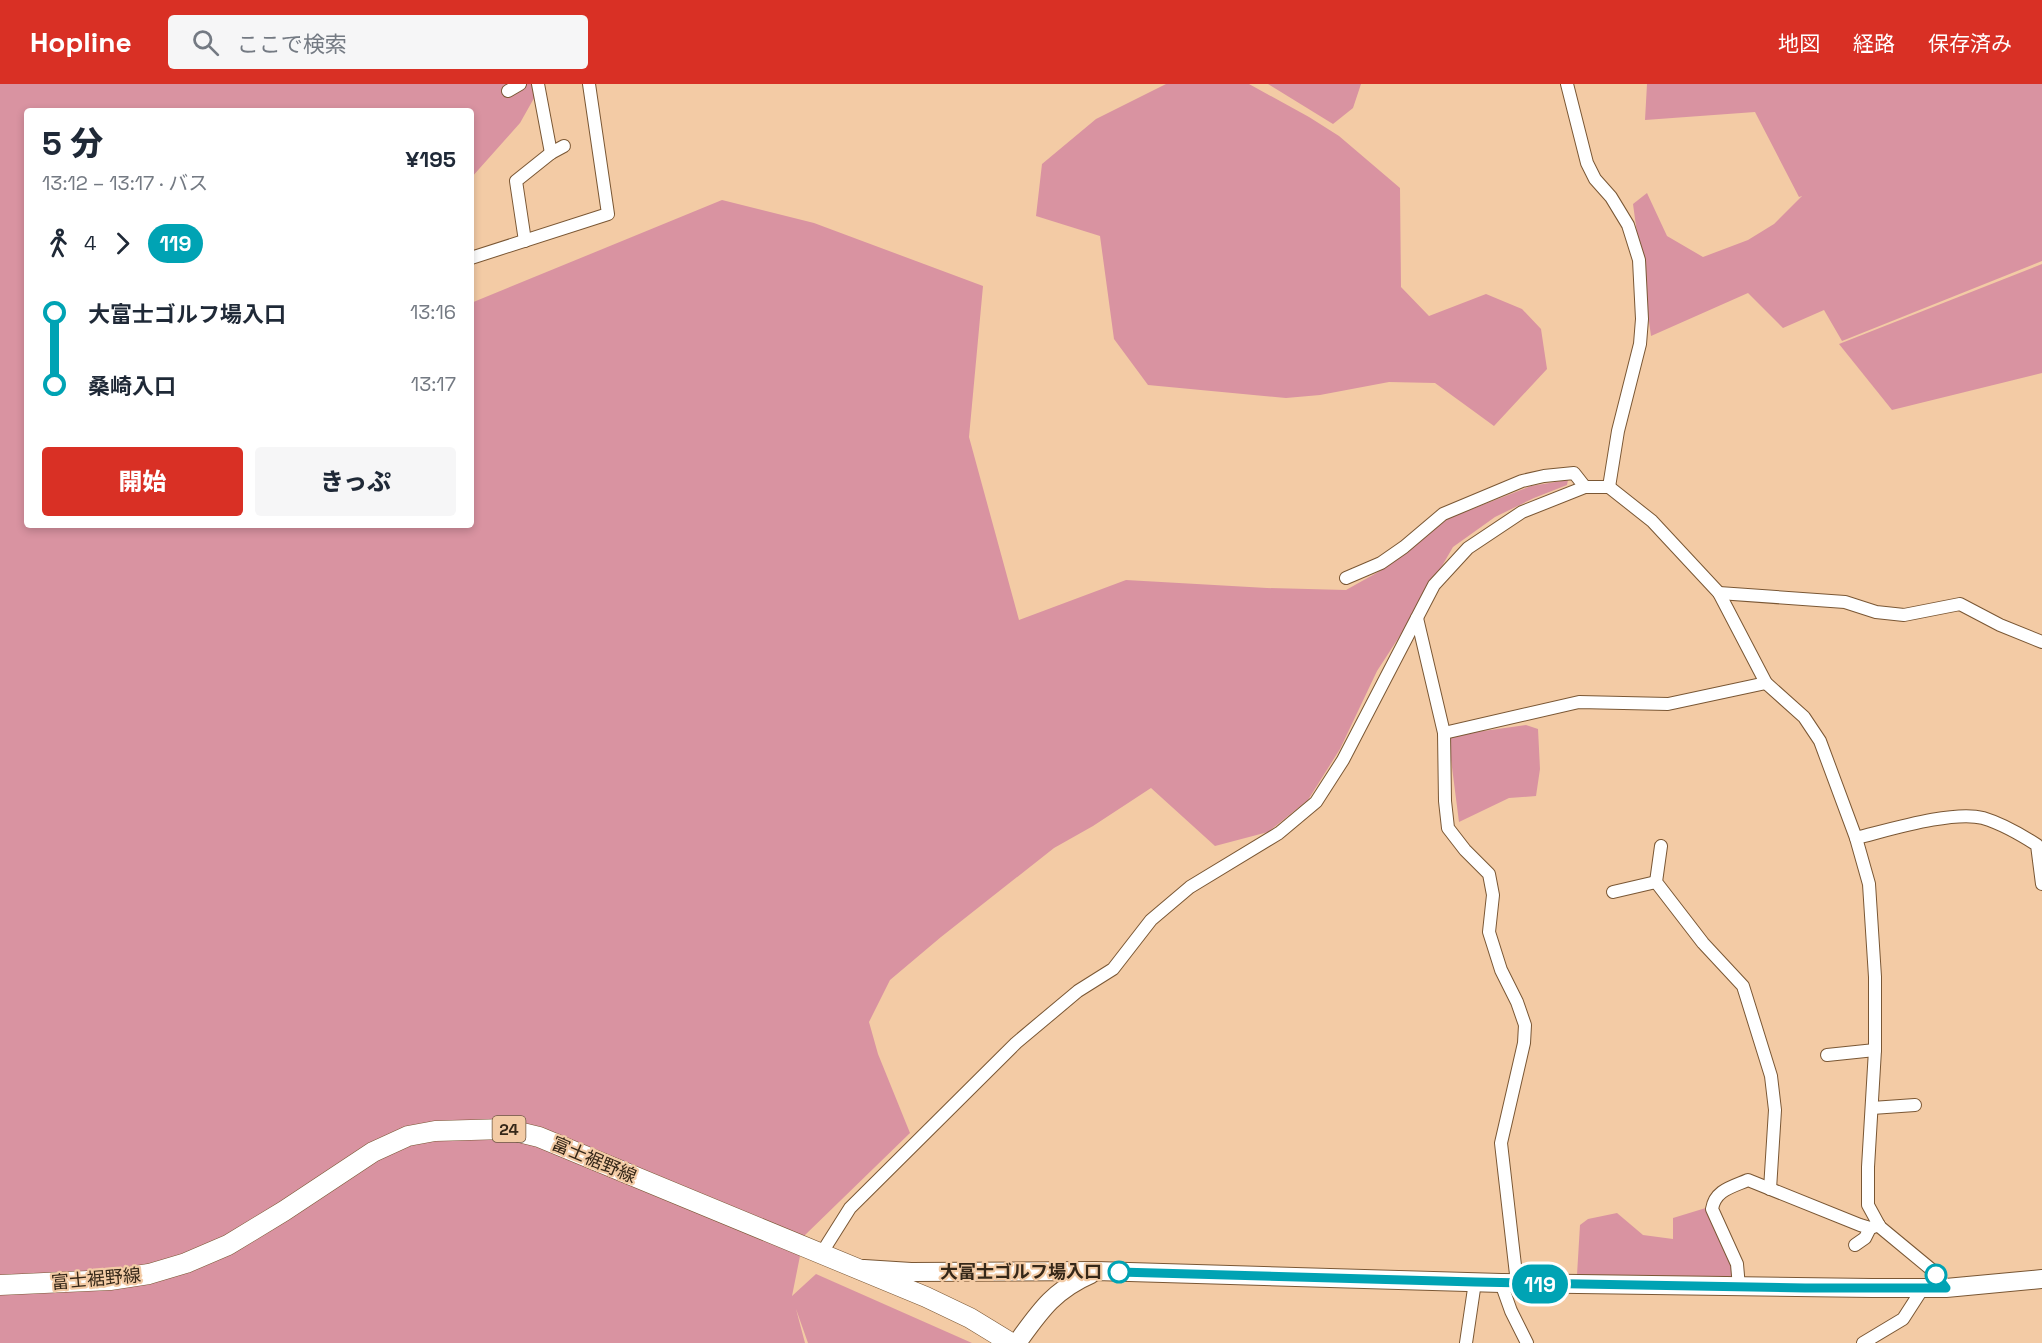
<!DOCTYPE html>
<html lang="ja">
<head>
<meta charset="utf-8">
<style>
  :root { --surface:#fff; --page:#f6f6f7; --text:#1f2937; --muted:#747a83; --accent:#d93025 }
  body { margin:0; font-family:"Space Grotesk","Noto Sans JP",sans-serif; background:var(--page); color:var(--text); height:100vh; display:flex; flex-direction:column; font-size:22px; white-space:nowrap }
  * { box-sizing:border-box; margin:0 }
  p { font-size:20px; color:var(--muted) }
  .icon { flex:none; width:33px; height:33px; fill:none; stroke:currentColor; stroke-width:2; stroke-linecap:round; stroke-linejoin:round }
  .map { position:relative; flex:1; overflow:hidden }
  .panel { position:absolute; left:24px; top:24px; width:450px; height:420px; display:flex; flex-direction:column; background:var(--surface); border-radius:6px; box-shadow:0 3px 9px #0003 }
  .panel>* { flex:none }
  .badge { padding:0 12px; border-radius:20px; font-size:21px; line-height:39px }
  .map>.badge { position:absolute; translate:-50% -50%; box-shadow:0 0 0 3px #fff }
  .legs { display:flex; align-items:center; gap:9px; height:66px; padding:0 18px; font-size:20px }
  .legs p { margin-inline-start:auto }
  .headline { display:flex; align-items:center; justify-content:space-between; height:102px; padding:0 18px }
  h1 { font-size:33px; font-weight:800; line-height:45px }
  .primary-button { display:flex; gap:12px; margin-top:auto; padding:12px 18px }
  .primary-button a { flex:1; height:69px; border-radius:6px; background:var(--accent); color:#fff; font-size:24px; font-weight:800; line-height:69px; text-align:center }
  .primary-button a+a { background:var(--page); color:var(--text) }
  ul { padding:0 18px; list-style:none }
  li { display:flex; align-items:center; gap:21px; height:72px; font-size:22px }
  li i { display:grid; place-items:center; width:9px; height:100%; margin:0 8px; background:currentColor }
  li i::after { content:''; width:15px; height:15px; margin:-8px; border:4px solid; border-radius:50%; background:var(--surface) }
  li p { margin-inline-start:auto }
  li:first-child i { background:linear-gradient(#0000 50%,currentColor 0) }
  li:last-child i { background:linear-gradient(currentColor 50%,#0000 0) }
  header { display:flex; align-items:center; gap:36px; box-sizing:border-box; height:84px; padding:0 30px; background:var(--accent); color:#fff }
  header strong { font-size:28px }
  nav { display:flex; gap:33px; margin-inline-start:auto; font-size:21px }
  .search { width:420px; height:54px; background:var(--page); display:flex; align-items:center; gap:15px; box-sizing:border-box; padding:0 21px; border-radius:6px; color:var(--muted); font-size:22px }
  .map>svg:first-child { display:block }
  .green { fill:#d993a1 }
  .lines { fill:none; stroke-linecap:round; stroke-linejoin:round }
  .street-casing { stroke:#7a5734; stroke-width:14 }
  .secondary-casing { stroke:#7a5734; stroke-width:20 }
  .primary-casing { stroke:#7a5734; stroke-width:21 }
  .street { stroke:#fff; stroke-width:12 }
  .secondary { stroke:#fff; stroke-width:18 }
  .primary { stroke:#fff; stroke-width:20 }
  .line-1-casing { stroke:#fff; stroke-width:14 }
  .line-1 { stroke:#00a3b4; stroke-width:9 }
  .stop-1-dot { fill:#fff; stroke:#00a3b4; stroke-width:3 }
  .labels { text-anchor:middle; stroke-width:4.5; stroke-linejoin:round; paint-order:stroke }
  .shield { fill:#f3cba5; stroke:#6f5943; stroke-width:1.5 }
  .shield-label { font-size:16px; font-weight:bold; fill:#362819 }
  .street-label { font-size:18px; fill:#362819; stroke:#f3cba5 }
  .stop-label { font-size:18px; font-weight:bold; fill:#362819; stroke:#f3cba5; text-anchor:end }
</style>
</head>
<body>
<header>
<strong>Hopline</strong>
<div class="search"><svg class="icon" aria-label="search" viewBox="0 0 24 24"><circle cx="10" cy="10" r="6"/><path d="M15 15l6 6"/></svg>ここで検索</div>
<nav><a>地図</a><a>経路</a><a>保存済み</a></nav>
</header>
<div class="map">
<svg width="2042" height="1259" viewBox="0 0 2042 1259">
  <rect width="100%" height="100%" fill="#f3cba5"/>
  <g class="green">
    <path d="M0,0H542L520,39L471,94V27H27V441H471V219L722,116L814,139L983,202L969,353L1019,536L1126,496L1267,504L1346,506L1380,487L1449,434L1531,402L1568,396L1567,401L1534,414L1495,433L1453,463L1416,527L1377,587L1340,665L1308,716L1268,748L1215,762L1151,704L1093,742L1054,764L941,853L890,896L869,938L878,970L910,1049L804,1152L792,1212L816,1190L972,1259H808L796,1225L805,1259H0Z"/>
    <path d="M1166,0H1249L1309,33L1339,52L1400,104L1401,203L1429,232L1486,210L1522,225L1541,245L1547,285L1494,342L1435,299L1389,298L1320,311L1286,314L1148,301L1114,255L1100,152L1036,132L1042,80L1096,35Z"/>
    <path d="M1268,0H1361L1353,24L1333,40Z"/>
    <path d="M1647,0H2042V177L1842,257L1824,226L1783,244L1748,209L1651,252L1633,120L1647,109L1667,152L1703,173L1748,156L1774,140L1802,112L1799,113L1755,28L1645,36Z"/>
    <path d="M2042,180V289L1892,326L1839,260Z"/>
    <path d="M1526,641L1538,645L1540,685L1536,712L1509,714L1459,738L1448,652Z"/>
    <path d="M1709,1123L1729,1170L1735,1194L1577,1191L1580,1141L1588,1135L1617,1129L1643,1151L1673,1155V1134Z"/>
  </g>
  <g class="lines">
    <defs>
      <g id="street">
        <path d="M538,0L551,69"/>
        <path d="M1567,0L1587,79L1595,95L1611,113L1628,141L1639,176L1642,235L1640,260L1618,347L1609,403"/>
        <path d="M508,7L520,0"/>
        <path d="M525,157L516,97L551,69L564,62"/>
        <path d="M471,174L608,130L589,0"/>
        <path d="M1346,494L1381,479L1404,463L1443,430L1522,397L1544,392L1574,389L1585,403"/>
        <path d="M1719,509L1845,518L1876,528L1904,531L1960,520L2000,541L2042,558"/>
        <path d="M1417,534L1444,649L1445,717L1448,744L1465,766L1489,790L1493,811L1489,848L1501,886L1517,918L1525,941L1524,959L1501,1059L1517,1199"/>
        <path d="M1444,649L1579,618L1668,620L1766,599"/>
        <path d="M1856,754C1889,746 1953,726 1983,734C2003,740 2020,750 2037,761L2042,800"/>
        <path d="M1661,762L1656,798L1703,859L1743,902L1771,992L1775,1026L1770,1105"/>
        <path d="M1613,808L1656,798"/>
        <path d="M1827,971L1875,966"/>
        <path d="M1872,1024L1915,1021"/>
        <path d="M1855,1161L1865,1154L1870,1144"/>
        <path d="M821,1170L850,1124L1016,959L1078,907L1113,885L1151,836L1190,803L1279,749L1316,718L1343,676L1434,501L1468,464L1522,428L1585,403H1609L1652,437L1719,509L1766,599L1804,633L1820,657L1856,754L1869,800L1875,893V966L1868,1083V1121L1880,1143L1932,1186L1946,1204"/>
        <path d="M1501,1199L1511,1227L1527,1259"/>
        <path d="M1739,1203L1737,1180L1712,1125C1715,1106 1732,1103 1748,1096L1860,1141L1870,1144L1879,1141"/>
        <path d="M1466,1259L1475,1198"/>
        <path d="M1863,1259L1903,1235L1923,1204"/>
      </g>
      <g id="secondary">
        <path d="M864,1185L911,1188L1096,1187L1501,1199L1872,1204H1946L2042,1195"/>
        <path d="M1017,1259C1040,1227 1054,1206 1091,1190"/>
      </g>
      <path id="primary" d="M0,1201L110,1196L149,1190L186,1179L228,1161L284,1127L373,1068L408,1052L435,1047L506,1045L539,1053L926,1213L970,1234L1011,1259"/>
    </defs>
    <use href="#street" class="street-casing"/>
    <use href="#secondary" class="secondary-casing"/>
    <use href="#primary" class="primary-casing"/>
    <use href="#street" class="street"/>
    <use href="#secondary" class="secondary"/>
    <use href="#primary" class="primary"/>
  </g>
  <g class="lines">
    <defs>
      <path id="line-1" d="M1119,1188L1475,1198L1805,1204H1946L1936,1191"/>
    </defs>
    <use href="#line-1" class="line-1-casing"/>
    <use href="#line-1" class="line-1"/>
  </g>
  <g class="stop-1-dot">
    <circle cx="1119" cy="1188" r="10"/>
    <circle cx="1936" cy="1191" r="10"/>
  </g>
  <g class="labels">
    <rect class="shield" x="492.5" y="1032" width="33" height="26" rx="4.5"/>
    <g class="shield-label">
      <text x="509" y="1051">24</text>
    </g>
    <g class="street-label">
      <text transform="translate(594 1076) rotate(23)" y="6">富士裾野線</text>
      <text transform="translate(96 1195) rotate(-5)" y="6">富士裾野線</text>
    </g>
    <g class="stop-label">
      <text x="1102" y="1194">大富士ゴルフ場入口</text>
    </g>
  </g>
</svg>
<b class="badge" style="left:1540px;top:1200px;background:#00a3b4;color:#fff">119</b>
<section class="panel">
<div class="headline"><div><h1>5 分</h1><p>13:12 – 13:17 · バス</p></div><b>¥195</b></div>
<div class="legs"><svg class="icon" aria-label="walk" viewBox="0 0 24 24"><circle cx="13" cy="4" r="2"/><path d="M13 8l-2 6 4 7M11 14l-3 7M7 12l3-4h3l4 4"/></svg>4<svg class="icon" aria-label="forward" viewBox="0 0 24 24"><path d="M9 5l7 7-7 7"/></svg><b class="badge" style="background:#00a3b4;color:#fff">119</b></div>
<ul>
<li><i style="color:#00a3b4"></i><b>大富士ゴルフ場入口</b><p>13:16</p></li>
<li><i style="color:#00a3b4"></i><b>桑崎入口</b><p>13:17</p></li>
</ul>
<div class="primary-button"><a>開始</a><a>きっぷ</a></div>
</section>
</div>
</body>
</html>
